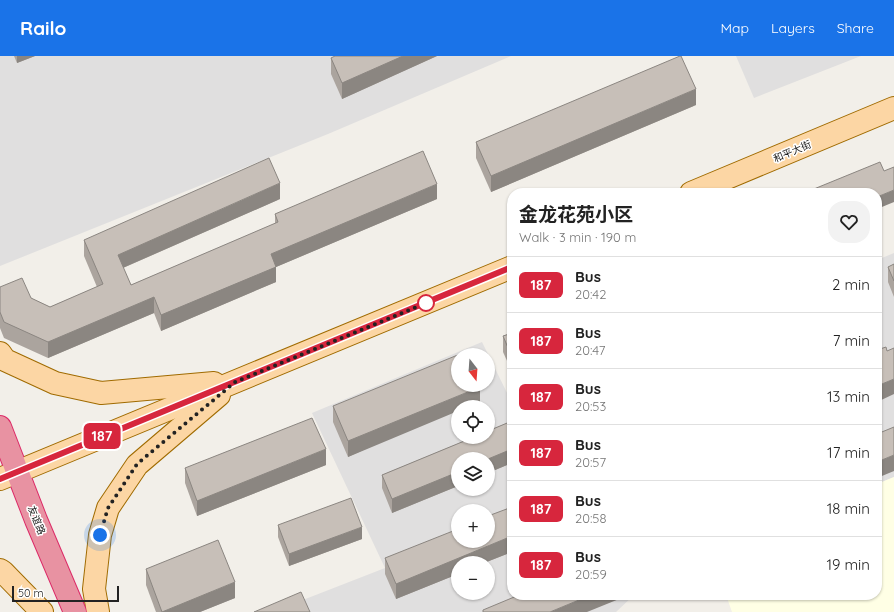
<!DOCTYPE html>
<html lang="en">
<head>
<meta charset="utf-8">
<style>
  :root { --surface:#fff; --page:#f2f2f2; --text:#222; --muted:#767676; --line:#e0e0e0; --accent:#1a73e8 }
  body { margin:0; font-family:Quicksand,"Noto Sans SC",sans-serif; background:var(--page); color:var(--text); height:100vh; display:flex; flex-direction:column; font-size:15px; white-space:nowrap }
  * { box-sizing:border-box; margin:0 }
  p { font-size:13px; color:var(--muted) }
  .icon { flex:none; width:22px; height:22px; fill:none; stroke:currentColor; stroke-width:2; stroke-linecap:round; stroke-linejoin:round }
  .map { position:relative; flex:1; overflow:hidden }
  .side { position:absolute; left:507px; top:132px; width:375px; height:412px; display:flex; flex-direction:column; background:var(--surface); border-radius:16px; box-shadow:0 1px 3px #0004 }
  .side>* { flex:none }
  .badge { padding:0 8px; border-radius:6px; font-size:14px; line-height:26px }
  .needle { width:26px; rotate:163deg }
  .tools { position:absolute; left:451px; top:292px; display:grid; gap:8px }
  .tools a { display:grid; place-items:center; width:44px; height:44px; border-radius:50%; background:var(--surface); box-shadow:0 1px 3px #0004; font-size:20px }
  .scale { position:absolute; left:12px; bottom:10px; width:107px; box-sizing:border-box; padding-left:4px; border:2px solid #222; border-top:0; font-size:11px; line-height:14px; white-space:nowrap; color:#222; -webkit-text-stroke:3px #fff; paint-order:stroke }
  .you { position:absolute; width:20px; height:20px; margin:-10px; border:3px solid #fff; border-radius:50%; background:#1a73e8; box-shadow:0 0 0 6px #1a73e833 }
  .map>.badge { position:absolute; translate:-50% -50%; box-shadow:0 0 0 2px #fff }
  .round { display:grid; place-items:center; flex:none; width:42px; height:42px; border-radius:16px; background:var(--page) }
  .head { display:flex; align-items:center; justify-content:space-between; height:68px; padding:0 12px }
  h1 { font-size:19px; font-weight:700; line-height:30px }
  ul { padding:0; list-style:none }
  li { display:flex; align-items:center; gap:12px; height:56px; padding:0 12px; border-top:1px solid var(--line) }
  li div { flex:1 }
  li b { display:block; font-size:15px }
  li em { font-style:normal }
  li .badge { min-width:44px; font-weight:700; text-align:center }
  header { display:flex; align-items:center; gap:24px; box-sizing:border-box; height:56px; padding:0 20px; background:var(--accent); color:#fff }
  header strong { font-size:19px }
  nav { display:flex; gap:22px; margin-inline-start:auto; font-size:14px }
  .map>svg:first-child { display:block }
  .residential { fill:#e0dfdf; fill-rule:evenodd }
  .education { fill:#ffffe5 }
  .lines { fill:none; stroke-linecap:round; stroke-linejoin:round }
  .major-casing { stroke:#a06b00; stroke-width:24 }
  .highway-casing { stroke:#dc2a67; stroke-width:24 }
  .major { stroke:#fcd6a4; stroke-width:22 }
  .highway { stroke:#e892a2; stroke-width:22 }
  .wall { fill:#aba49e }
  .shaded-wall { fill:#8b8681 }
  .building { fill:#c7bfb8; stroke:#8b8681 }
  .line-casing { stroke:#fff; stroke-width:9 }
  .line { stroke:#d7263d; stroke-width:6 }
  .walk { stroke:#222; stroke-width:4; stroke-dasharray:0 7.2 }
  .stop-dot { fill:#fff; stroke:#d7263d; stroke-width:2 }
  .labels { text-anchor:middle; stroke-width:3; stroke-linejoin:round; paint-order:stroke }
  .street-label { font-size:10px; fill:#222; stroke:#fff }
</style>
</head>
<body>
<header>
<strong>Railo</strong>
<nav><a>Map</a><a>Layers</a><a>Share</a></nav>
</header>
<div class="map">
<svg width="894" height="556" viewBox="0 0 894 556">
  <rect width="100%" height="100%" fill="#f2efe9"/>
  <g class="residential">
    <path d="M0,0H511L328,78L0,210Z"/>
    <path d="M736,0H861L754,42Z"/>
    <path d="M894,197V421L877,428V204Z"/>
    <path d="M482,286L512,347V539H634L616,556H272L385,512L312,357ZM458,299H488V329H458ZM458,351H488V381H458ZM458,403H488V433H458ZM458,455H488V485H458ZM458,507H488V537H458Z"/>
  </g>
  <path class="education" d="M894,421V556H732L726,539H877V428Z"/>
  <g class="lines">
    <defs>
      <g id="major">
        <path d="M691,137L894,52"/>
        <path d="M0,297L5,304L55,327L101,337L214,327"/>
        <path d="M0,423L512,211"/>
        <path d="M0,514L3,516L42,556"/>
        <path d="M98,556L94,533L100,479L108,452L137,409L219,339"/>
      </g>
      <path id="highway" d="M0,371L36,464L75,556"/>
    </defs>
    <use href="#major" class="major-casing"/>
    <use href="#highway" class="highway-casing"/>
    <use href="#major" class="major"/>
    <use href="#highway" class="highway"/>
  </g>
  <g class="wall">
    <path d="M14,0H35L17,7Z"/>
    <path d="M437,0L342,43L331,18V2Z"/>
    <path d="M696,49L491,136L476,102V86Z"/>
    <path d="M280,143L123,212L131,229L275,168V158L437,143L276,211V226L161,275L154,257L48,302L4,282L0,272V231L31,242L50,251L97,231L84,200V184Z"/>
    <path d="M894,208V241L888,226V211Z"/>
    <path d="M512,277V316L503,296V280Z"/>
    <path d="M480,346L469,351H458L348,401L333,366V350Z"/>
    <path d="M512,365V407L488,417V403H458V430L392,457L382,432V419L474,381H488V375Z"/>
    <path d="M326,409L197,460L185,427V412Z"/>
    <path d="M278,469L362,483L289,510L278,481Z"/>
    <path d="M512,496L484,507H458V518L396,543L385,518V502Z"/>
    <path d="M146,513L235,542L200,556H156L146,529Z"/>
  </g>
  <g class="shaded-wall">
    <path d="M17,0H35L17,7Z"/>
    <path d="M403,0H437L342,43V27Z"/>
    <path d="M696,33V49L491,136V120Z"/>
    <path d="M280,127V143L118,214V199Z"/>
    <path d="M437,128V143L276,211V226L161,275V259L271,198Z"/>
    <path d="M894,134V146L877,153V141Z"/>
    <path d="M154,241V257L48,302V286Z"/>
    <path d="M894,323V338L877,346V330Z"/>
    <path d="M480,331V346L469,351H458V355L348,401V385Z"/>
    <path d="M326,393V409L197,460V445Z"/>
    <path d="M512,393V407L488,417V403Z"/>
    <path d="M894,399V415L877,422V406Z"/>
    <path d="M458,416V430L392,457V443Z"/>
    <path d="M362,471V483L289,510V498Z"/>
    <path d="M512,480V496L484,507H458V518L396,543V528Z"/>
    <path d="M235,526V542L200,556H162Z"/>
    <path d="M591,539H629L587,556H550Z"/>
  </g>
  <g class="building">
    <path d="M335,0H403L342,27L331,2Z"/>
    <path d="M680,0H681L696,33L491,120L476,86Z"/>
    <path d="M423,95L437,128L271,198L276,211L161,259L154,241L48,286L4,266L0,256V231L22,222L31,242L50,251L103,228L84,184L269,102L280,127L118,199L131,229L278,166L275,158Z"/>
    <path d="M880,106L884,115L894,111V134L877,141V137H810L809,135Z"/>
    <path d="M894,208V225L888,211Z"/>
    <path d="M512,277V301L503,280Z"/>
    <path d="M886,291L887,295L894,292V323L877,330V294Z"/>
    <path d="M465,296L467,299H458V329H479L480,331L348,385L333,350Z"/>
    <path d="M312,362L326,393L197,445L185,412Z"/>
    <path d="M512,365V393L488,403H458V416L392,443L382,419L474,381H488V375Z"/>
    <path d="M894,371V399L877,406V378Z"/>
    <path d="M351,442L362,471L289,498L278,469Z"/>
    <path d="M512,451V480L396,528L385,502L458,473V485H488V460Z"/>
    <path d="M218,484L235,526L162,556L146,513Z"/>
    <path d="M301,536L310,556H254Z"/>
    <path d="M519,539H591L550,556H483V554Z"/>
  </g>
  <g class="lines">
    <defs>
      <path id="line" d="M0,423L512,211"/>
    </defs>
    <use href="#line" class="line-casing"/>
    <use href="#line" class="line"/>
    <path class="walk" d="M100,479L108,452L137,408L235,326L426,247"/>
  </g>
  <circle class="stop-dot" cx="426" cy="247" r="8"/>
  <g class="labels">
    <g class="street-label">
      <text transform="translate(792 95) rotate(-23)" y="4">和平大街</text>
      <text transform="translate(37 464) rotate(68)" y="4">友谊路</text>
    </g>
  </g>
</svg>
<div class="tools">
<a><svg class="needle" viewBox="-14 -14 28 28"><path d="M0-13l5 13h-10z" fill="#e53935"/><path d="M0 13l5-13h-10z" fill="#767676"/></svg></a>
<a><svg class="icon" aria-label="locate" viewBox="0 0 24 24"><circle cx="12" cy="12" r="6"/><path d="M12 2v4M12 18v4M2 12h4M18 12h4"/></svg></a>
<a><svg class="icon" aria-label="layers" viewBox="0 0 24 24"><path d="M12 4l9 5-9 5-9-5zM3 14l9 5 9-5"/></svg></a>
<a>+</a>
<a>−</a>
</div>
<div class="scale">50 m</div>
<div class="you" style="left:100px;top:479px"></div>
<b class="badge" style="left:102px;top:380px;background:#d7263d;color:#fff">187</b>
<section class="side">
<div class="head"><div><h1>金龙花苑小区</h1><p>Walk · 3 min · 190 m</p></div><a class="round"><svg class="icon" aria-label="heart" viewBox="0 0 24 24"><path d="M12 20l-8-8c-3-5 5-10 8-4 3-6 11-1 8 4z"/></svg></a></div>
<ul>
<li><span class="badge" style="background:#d7263d;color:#fff">187</span><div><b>Bus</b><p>20:42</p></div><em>2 min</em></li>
<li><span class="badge" style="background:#d7263d;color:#fff">187</span><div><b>Bus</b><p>20:47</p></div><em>7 min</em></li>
<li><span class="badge" style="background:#d7263d;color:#fff">187</span><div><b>Bus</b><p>20:53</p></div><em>13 min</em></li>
<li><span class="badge" style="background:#d7263d;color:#fff">187</span><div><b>Bus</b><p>20:57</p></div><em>17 min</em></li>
<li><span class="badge" style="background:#d7263d;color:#fff">187</span><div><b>Bus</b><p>20:58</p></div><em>18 min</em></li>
<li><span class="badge" style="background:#d7263d;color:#fff">187</span><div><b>Bus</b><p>20:59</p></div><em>19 min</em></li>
</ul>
</section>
</div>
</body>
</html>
